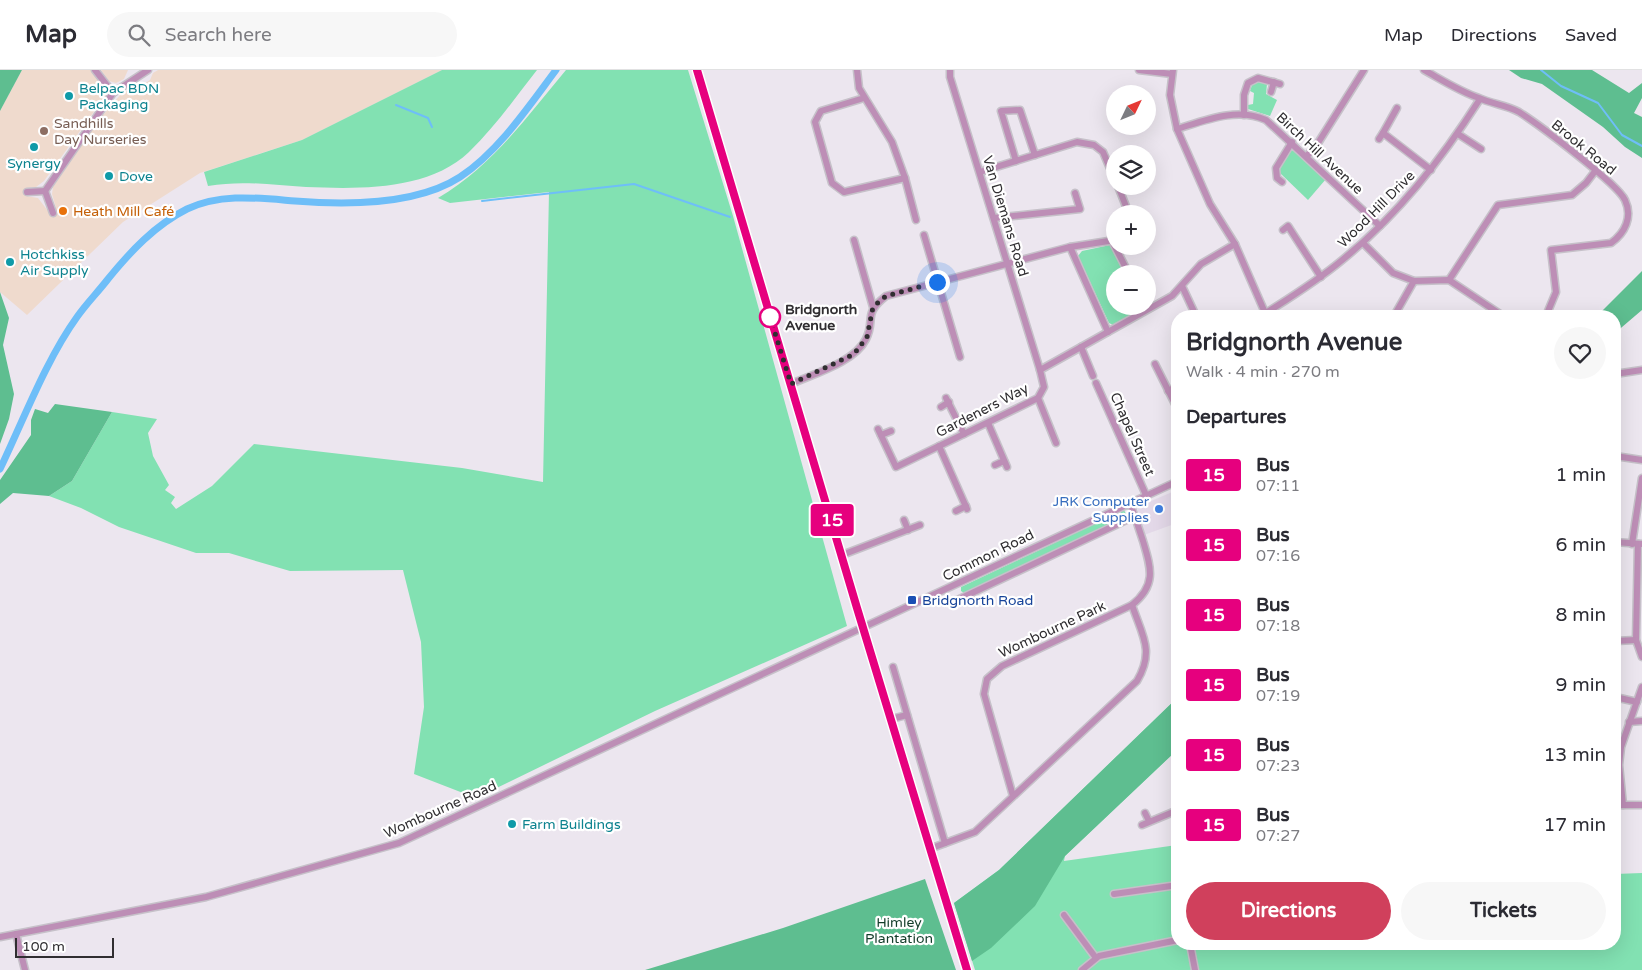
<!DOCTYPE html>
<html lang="en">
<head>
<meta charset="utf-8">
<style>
  :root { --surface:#fff; --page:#f7f7f7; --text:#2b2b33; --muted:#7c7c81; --line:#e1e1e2; --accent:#d0405c }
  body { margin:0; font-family:"Varela Round",sans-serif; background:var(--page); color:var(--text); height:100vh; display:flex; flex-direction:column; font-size:19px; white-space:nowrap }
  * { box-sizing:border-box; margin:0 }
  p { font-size:16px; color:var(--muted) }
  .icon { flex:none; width:28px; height:28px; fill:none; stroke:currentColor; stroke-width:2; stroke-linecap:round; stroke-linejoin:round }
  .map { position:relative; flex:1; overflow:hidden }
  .panel { position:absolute; left:1171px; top:240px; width:450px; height:640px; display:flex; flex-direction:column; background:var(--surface); border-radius:20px; box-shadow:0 5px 20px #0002 }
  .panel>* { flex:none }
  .badge { padding:0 10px; border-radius:4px; font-size:18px; line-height:32px }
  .needle { width:32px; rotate:47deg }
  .buttons { position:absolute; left:1106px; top:15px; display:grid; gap:10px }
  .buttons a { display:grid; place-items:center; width:50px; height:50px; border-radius:50%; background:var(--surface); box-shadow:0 5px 20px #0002; font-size:25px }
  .scale { position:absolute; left:15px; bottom:12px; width:99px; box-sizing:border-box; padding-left:5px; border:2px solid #302e31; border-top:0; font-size:14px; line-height:18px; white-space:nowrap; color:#302e31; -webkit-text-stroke:4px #fff; paint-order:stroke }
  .you { position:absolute; width:25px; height:25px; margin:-12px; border:4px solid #fff; border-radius:50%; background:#1a73e8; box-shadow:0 0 0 8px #1a73e833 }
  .map>.badge { position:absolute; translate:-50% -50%; box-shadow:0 0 0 2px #fff }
  h2 { padding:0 15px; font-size:19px; line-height:45px }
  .round { display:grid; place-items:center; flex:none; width:52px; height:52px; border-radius:26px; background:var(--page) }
  .headline { display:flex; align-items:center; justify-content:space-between; height:85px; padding:0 15px }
  h1 { font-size:24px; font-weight:700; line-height:38px }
  .action { display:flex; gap:10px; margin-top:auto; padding:10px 15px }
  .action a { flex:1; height:58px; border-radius:30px; background:var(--accent); color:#fff; font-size:20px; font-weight:700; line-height:58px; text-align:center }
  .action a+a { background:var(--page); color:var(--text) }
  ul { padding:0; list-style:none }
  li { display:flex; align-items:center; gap:15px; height:70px; padding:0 15px }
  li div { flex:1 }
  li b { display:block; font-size:19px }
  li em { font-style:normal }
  li .badge { min-width:55px; font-weight:700; text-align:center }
  header { display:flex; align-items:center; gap:30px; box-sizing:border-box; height:70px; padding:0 25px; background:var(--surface); border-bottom:1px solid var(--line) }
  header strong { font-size:24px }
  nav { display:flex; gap:28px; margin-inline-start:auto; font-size:18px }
  .search { width:350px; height:45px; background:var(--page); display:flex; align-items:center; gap:12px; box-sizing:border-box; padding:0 18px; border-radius:28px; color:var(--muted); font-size:19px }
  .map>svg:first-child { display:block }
  .built { fill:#e3d8e8 }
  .industrial { fill:#efdacd }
  .green { fill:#82e1b2 }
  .forest { fill:#5ebe90 }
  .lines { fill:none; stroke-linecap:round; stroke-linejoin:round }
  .stream { stroke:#6ebef8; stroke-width:2 }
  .canal { stroke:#6ebef8; stroke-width:7 }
  .minor-casing { stroke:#c6c1c9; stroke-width:9 }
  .major-casing { stroke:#c6c1c9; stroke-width:10 }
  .minor { stroke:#bd8eb6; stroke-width:6 }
  .major { stroke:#923e8a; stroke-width:8 }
  .line-casing { stroke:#fff; stroke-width:11 }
  .line { stroke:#e6007e; stroke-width:8 }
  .walk { stroke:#302e31; stroke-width:5; stroke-dasharray:0 9 }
  .culture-dot { fill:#0f9aa8; stroke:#fff; stroke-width:2 }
  .education-dot { fill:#8d6e63; stroke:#fff; stroke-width:2 }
  .food-dot { fill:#e8710a; stroke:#fff; stroke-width:2 }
  .stop-dot { fill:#fff; stroke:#e6007e; stroke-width:2.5 }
  .shop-dot { fill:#3f7fe0; stroke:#fff; stroke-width:2 }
  .transit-dot { fill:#1a4fb4; stroke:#fff; stroke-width:2 }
  .labels { text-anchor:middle; stroke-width:4.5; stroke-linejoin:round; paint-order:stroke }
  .culture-label { font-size:14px; fill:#0d838f; stroke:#fff; text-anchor:start }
  .education-label { font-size:14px; fill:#785e54; stroke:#fff; text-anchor:start }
  .street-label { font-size:14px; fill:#302e31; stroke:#fff }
  .food-label { font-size:14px; fill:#c56008; stroke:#fff; text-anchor:start }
  .stop-label { font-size:14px; font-weight:bold; fill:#302e31; stroke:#fff; text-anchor:start }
  .shop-label { font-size:14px; fill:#366cbe; stroke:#fff; text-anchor:end }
  .transit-label { font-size:14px; fill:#164399; stroke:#fff; text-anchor:start }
  .park-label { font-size:14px; fill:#133d2a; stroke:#fff }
</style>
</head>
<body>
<header>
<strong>Map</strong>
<div class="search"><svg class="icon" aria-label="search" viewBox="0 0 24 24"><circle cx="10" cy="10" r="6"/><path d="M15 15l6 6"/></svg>Search here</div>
<nav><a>Map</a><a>Directions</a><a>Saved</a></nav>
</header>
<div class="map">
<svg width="1642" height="900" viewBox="0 0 1642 900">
  <rect width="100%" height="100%" fill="#ece6ef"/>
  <path class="built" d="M1177,420V453L1144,465L1137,437Z"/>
  <g class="industrial">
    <path d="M22,0H92L106,19V25L44,111L36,117L25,118L26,126L38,128L48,141L56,138L52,124L53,117L98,51L121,24L130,19H136L150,10L153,3L158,0H442L302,70L200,103L123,152L27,245L0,222V41Z"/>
    <path d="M101,0H128L124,9L116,13L109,11Z"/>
  </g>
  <g class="green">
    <path d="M442,0H537C515,28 495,57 469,82C428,121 359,119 306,117C272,115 242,110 208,116L204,102L302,70Z"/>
    <path d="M566,0H688L733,146L847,556L655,641L476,728L414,704L424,637L421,572L403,500L290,501L229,483H196L119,457L81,438L49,426L72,411L112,342L157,349L148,363L153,386L169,415L165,420L175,427L171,433L176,439L212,416L254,374L462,398L543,412L549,122L450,133L438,128C493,95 525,49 566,0Z"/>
    <path d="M1258,12L1267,14L1266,24L1277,30L1270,46L1248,39V35L1253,34L1254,23L1250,21L1252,15Z"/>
    <path d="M1295,80L1326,109L1308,130L1281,104L1279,99L1290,81Z"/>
    <path d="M1110,175L1125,204H1115V236H1141L1136,242L1113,255L1109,253L1078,186L1082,181Z"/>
    <path d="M1124,440L1127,446L964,523L961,521V517Z"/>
    <path d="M1177,628V680L1065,786L1064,791L1177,775L1178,874H1615V804L1642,803V900H975L954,833L999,800Z"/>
  </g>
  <g class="forest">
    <path d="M0,0H22L0,41Z"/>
    <path d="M1509,0H1592L1629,23L1642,13V28L1634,43L1642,47V88L1625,77L1603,57L1542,14L1521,8Z"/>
    <path d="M1642,201V240L1615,263V246H1597Z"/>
    <path d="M0,222L9,248L3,275L14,324L9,349L0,374Z"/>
    <path d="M55,334L112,342L72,411L49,426L13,423L0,434V410L31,365V350L35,339L48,343Z"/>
    <path d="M1177,628V680L1065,786L1035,836L991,878L972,891L954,833L999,800Z"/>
    <path d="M925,809L956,900H645L783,858Z"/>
  </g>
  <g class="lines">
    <g class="stream">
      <path d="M1541,0L1561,16L1598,33L1622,65L1642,76"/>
      <path d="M396,35L428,48L432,57"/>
      <path d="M482,131L634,114L730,147"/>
    </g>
    <path class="canal" d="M0,399C23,351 46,290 77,247C86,234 98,222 108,209C130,182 155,155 187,139C221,123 258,128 295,131C345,135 417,135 460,107C499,81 529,36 556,0"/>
    <defs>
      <g id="minor">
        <path d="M95,0L113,23"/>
        <path d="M857,0L859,18L892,72L905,108L844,122L832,113L815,52L821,41L864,28"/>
        <path d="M950,0V7L1040,300"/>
        <path d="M1139,0L1172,4"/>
        <path d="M1173,0L1170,25L1177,59L1210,134L1235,174L1266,245"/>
        <path d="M1424,0C1442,10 1459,21 1479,28C1492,34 1507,35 1519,42C1538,54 1617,113 1625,130C1633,147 1625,163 1611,173L1551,180L1556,222L1546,246"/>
        <path d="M1271,22L1274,12"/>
        <path d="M1244,45V25L1248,13L1258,8L1280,14"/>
        <path d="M1177,59C1206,50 1237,37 1266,50L1380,156"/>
        <path d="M1383,63L1397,38"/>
        <path d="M1458,64L1481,79"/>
        <path d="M1379,69L1383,63L1431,100"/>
        <path d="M1307,86L1318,73L1364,0"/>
        <path d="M1016,91L1001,41L1020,40L1035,85"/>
        <path d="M980,102L1077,72L1094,75L1103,82L1115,110"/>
        <path d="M905,108L916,150"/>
        <path d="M1282,112L1277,108L1276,98L1292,72"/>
        <path d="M1118,116L1129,144"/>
        <path d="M45,121L113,23L148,0"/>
        <path d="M27,122L45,121L53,143"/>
        <path d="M994,148L1080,139L1075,123"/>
        <path d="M1283,160L1288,156L1321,207"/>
        <path d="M924,165L960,287"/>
        <path d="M854,170L873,237"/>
        <path d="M1112,171L1129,204"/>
        <path d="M1363,173L1393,203L1414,211L1449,210L1503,246"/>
        <path d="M1070,177L1108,262"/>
        <path d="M1449,210L1498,135L1572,125L1586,113L1596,100"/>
        <path d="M1182,216L1196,246"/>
        <path d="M1266,243C1291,227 1317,211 1341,191C1398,145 1441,90 1480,29"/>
        <path d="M1394,246L1414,211"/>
        <path d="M1081,277L1093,306"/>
        <path d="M1155,294L1178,340"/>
        <path d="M1615,304L1642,300"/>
        <path d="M1096,313L1146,425"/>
        <path d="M791,314C813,304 855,292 866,269C876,249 862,245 886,226L1070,177L1115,170"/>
        <path d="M1168,321L1178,316"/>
        <path d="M946,328L964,364"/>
        <path d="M1038,328L1056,373"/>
        <path d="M941,337L949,332"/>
        <path d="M988,353L1007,397"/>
        <path d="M878,359L896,397L1038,328L1044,317L1040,300L1172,226L1201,194L1235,174"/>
        <path d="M881,365L891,361"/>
        <path d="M939,376L967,439"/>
        <path d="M1615,386L1642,390"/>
        <path d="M995,395L1004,391"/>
        <path d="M956,441L966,436"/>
        <path d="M904,450L908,460"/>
        <path d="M1615,472L1642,474"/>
        <path d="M1632,474L1642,408"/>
        <path d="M1638,474L1636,570L1642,587"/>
        <path d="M842,485L920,455"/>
        <path d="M953,532L1135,446"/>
        <path d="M1615,571L1636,570"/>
        <path d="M893,597L945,773"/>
        <path d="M1615,627L1637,632"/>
        <path d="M891,649L907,645"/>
        <path d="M1629,652L1642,651"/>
        <path d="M1013,726L984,624L987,609L1002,596L1132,535C1157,515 1151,498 1143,471C1139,459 1135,446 1130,434"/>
        <path d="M1615,735H1642"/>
        <path d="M1623,735L1619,695L1621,677L1642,617"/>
        <path d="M1145,743L1149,751"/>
        <path d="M1142,755L1178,740"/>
        <path d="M932,778L975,762L1137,611C1155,581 1142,565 1132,535"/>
        <path d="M1114,824L1178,815"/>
        <path d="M1064,845L1096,888"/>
        <path d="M16,864L25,900"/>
        <path d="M0,867L206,827L399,773L1178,411"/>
        <path d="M1190,874L1195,900"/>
        <path d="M1082,900L1099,886L1178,870"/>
      </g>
      <path id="major" d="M697,0L857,538L967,900"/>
    </defs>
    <use href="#minor" class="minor-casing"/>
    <use href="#major" class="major-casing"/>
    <use href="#minor" class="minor"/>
    <use href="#major" class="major"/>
  </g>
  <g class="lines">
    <defs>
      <path id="line" d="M697,0L857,538L967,900"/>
    </defs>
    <use href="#line" class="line-casing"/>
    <use href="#line" class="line"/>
    <path class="walk" d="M770,247L791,314L854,284L867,267L873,237L886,226L937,212"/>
  </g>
  <g class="culture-dot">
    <circle cx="69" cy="26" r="5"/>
    <circle cx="34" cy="77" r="5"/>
    <circle cx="109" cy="106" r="5"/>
    <circle cx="10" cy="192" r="5"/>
    <circle cx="512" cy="754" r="5"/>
  </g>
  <circle class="education-dot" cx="44" cy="61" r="5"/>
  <circle class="food-dot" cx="63" cy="141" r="5"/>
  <circle class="stop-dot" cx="770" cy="247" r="10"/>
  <circle class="shop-dot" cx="1159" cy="439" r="5"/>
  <rect class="transit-dot" x="907" y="525" width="10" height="10" rx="2.5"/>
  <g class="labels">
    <g class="culture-label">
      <text x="79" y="23">Belpac BDN<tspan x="79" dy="16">Packaging</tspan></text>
      <text x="34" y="98" text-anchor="middle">Synergy</text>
      <text x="119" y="111">Dove</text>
      <text x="20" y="189">Hotchkiss<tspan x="20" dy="16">Air Supply</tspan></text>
      <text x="522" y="759">Farm Buildings</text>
    </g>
    <g class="education-label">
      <text x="54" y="58">Sandhills<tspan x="54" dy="16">Day Nurseries</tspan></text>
    </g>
    <g class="street-label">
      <text transform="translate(1584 77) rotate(39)" y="5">Brook Road</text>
      <text transform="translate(1320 83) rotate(43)" y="5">Birch Hill Avenue</text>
      <text transform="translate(1376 139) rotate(-45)" y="5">Wood Hill Drive</text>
      <text transform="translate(1006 146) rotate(73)" y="5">Van Diemans Road</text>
      <text transform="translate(982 340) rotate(-27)" y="5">Gardeners Way</text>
      <text transform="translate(1133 364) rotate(66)" y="5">Chapel Street</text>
      <text transform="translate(988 485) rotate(-26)" y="5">Common Road</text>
      <text transform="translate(1052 559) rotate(-25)" y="5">Wombourne Park</text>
      <text transform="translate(440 739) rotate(-24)" y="5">Wombourne Road</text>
    </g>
    <g class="food-label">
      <text x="73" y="146">Heath Mill Café</text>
    </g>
    <g class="stop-label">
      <text x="785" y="244">Bridgnorth<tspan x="785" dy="16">Avenue</tspan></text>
    </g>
    <g class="shop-label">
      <text x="1149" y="436">JRK Computer<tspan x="1149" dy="16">Supplies</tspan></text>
    </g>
    <g class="transit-label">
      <text x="922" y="535">Bridgnorth Road</text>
    </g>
    <g class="park-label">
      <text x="899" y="857">Himley<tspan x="899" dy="16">Plantation</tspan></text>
    </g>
  </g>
</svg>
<div class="buttons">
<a><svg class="needle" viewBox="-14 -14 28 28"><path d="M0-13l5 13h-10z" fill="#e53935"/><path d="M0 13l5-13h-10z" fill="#7c7c81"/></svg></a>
<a><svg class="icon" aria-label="layers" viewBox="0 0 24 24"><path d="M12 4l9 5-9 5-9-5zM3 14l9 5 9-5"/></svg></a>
<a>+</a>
<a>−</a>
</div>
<div class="scale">100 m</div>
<div class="you" style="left:937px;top:212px"></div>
<b class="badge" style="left:832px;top:450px;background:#e6007e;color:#fff">15</b>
<section class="panel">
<div class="headline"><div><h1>Bridgnorth Avenue</h1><p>Walk · 4 min · 270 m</p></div><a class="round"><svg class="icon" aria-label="heart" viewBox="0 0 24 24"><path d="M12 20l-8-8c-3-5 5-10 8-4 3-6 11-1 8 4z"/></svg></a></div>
<h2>Departures</h2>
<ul>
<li><span class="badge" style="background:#e6007e;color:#fff">15</span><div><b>Bus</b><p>07:11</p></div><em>1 min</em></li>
<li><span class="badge" style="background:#e6007e;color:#fff">15</span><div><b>Bus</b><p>07:16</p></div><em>6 min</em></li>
<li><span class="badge" style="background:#e6007e;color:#fff">15</span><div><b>Bus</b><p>07:18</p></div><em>8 min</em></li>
<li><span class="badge" style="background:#e6007e;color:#fff">15</span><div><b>Bus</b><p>07:19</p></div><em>9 min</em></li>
<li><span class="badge" style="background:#e6007e;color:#fff">15</span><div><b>Bus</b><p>07:23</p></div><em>13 min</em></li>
<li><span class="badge" style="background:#e6007e;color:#fff">15</span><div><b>Bus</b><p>07:27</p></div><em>17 min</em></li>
</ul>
<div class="action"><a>Directions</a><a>Tickets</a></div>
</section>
</div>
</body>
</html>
